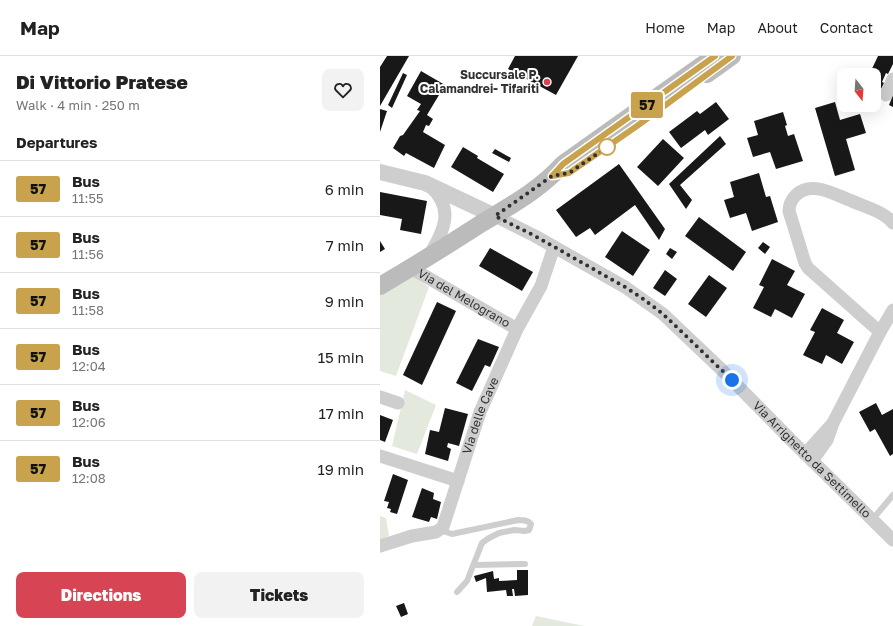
<!DOCTYPE html>
<html lang="en">
<head>
<meta charset="utf-8">
<style>
  :root { --surface:#fff; --page:#f2f2f2; --text:#222; --muted:#767676; --line:#e0e0e0; --accent:#d74453 }
  body { margin:0; font-family:"Golos Text",sans-serif; background:var(--page); color:var(--text); height:100vh; display:flex; flex-direction:column; font-size:15px; white-space:nowrap }
  * { box-sizing:border-box; margin:0 }
  p { font-size:13px; color:var(--muted) }
  .icon { flex:none; width:22px; height:22px; fill:none; stroke:currentColor; stroke-width:2; stroke-linecap:round; stroke-linejoin:round }
  .map { position:relative; flex:1; overflow:hidden }
  .drawer { display:flex; flex-direction:column; background:var(--surface); width:380px }
  .drawer>* { flex:none }
  .badge { padding:0 8px; border-radius:3px; font-size:14px; line-height:26px }
  .needle { width:26px; rotate:163deg }
  .tools { position:absolute; left:457px; top:12px; display:grid; gap:8px }
  .tools a { display:grid; place-items:center; width:44px; height:44px; border-radius:8px; background:var(--surface); box-shadow:0 4px 16px #0002; font-size:20px }
  .you { position:absolute; width:20px; height:20px; margin:-10px; border:3px solid #fff; border-radius:50%; background:#1a73e8; box-shadow:0 0 0 6px #1a73e833 }
  .map>.badge { position:absolute; translate:-50% -50%; box-shadow:0 0 0 2px #fff }
  h2 { padding:0 16px; font-size:15px; line-height:36px }
  .round { display:grid; place-items:center; flex:none; width:42px; height:42px; border-radius:8px; background:var(--page) }
  .summary { display:flex; align-items:center; justify-content:space-between; height:68px; padding:0 16px }
  h1 { font-size:19px; font-weight:800; line-height:30px }
  .cta { display:flex; gap:8px; margin-top:auto; padding:8px 16px }
  .cta a { flex:1; height:46px; border-radius:8px; background:var(--accent); color:#fff; font-size:16px; font-weight:800; line-height:46px; text-align:center }
  .cta a+a { background:var(--page); color:var(--text) }
  ul { padding:0; list-style:none }
  li { display:flex; align-items:center; gap:12px; height:56px; padding:0 16px; border-top:1px solid var(--line) }
  li div { flex:1 }
  li b { display:block; font-size:15px }
  li em { font-style:normal }
  li .badge { min-width:44px; font-weight:700; text-align:center }
  header { display:flex; align-items:center; gap:24px; box-sizing:border-box; height:56px; padding:0 20px; background:var(--surface); border-bottom:1px solid var(--line) }
  header strong { font-size:19px }
  nav { display:flex; gap:22px; margin-inline-start:auto; font-size:14px }
  main { display:flex; flex:1; min-height:0 }
  .map>svg:first-child { display:block }
  .green { fill:#e4e9de }
  .building { fill:#181818 }
  .lines { fill:none; stroke-linecap:round; stroke-linejoin:round }
  .service { stroke:#cecece; stroke-width:6 }
  .minor { stroke:#cecece; stroke-width:13 }
  .tertiary { stroke:#cecece; stroke-width:16 }
  .secondary { stroke:#bbb; stroke-width:18 }
  .line-casing { stroke:#fff; stroke-width:9 }
  .line { stroke:#c8a24d; stroke-width:6 }
  .walk { stroke:#313131; stroke-width:4; stroke-dasharray:0 7.2 }
  .poi-dot { fill:#d74453; stroke:#fff; stroke-width:1.5 }
  .stop-dot { fill:#fff; stroke:#c8a24d; stroke-width:2 }
  .labels { text-anchor:middle; stroke-width:4; stroke-linejoin:round; paint-order:stroke }
  .poi-label { font-size:12px; font-weight:bold; fill:#313131; stroke:#fff; text-anchor:end }
  .street-label { font-size:12px; fill:#313131; stroke:#fff }
</style>
</head>
<body>
<header>
<strong>Map</strong>
<nav><a>Home</a><a>Map</a><a>About</a><a>Contact</a></nav>
</header>
<main>
<section class="drawer">
<div class="summary"><div><h1>Di Vittorio Pratese</h1><p>Walk · 4 min · 250 m</p></div><a class="round"><svg class="icon" aria-label="heart" viewBox="0 0 24 24"><path d="M12 20l-8-8c-3-5 5-10 8-4 3-6 11-1 8 4z"/></svg></a></div>
<h2>Departures</h2>
<ul>
<li><span class="badge" style="background:#c8a24d;color:#111">57</span><div><b>Bus</b><p>11:55</p></div><em>6 min</em></li>
<li><span class="badge" style="background:#c8a24d;color:#111">57</span><div><b>Bus</b><p>11:56</p></div><em>7 min</em></li>
<li><span class="badge" style="background:#c8a24d;color:#111">57</span><div><b>Bus</b><p>11:58</p></div><em>9 min</em></li>
<li><span class="badge" style="background:#c8a24d;color:#111">57</span><div><b>Bus</b><p>12:04</p></div><em>15 min</em></li>
<li><span class="badge" style="background:#c8a24d;color:#111">57</span><div><b>Bus</b><p>12:06</p></div><em>17 min</em></li>
<li><span class="badge" style="background:#c8a24d;color:#111">57</span><div><b>Bus</b><p>12:08</p></div><em>19 min</em></li>
</ul>
<div class="cta"><a>Directions</a><a>Tickets</a></div>
</section>
<div class="map">
<svg width="513" height="570" viewBox="0 0 513 570">
  <rect width="100%" height="100%" fill="#fff"/>
  <g class="green">
    <path d="M31,218L49,231L16,320L0,315V237Z"/>
    <path d="M25,334L56,349L37,398L12,390Z"/>
    <path d="M0,460L6,462L9,480L0,484Z"/>
    <path d="M156,560L204,570H152Z"/>
  </g>
  <g class="building">
    <path d="M7,0H29L0,50V11Z"/>
    <path d="M135,0H198L176,39L128,13Z"/>
    <path d="M498,0H513V8L508,18L506,17L502,26L504,27L498,39L501,40L496,53L488,49H494V19H489Z"/>
    <path d="M41,15L65,29L47,59L53,63L49,70L46,69L43,76L65,89L54,112L26,97L24,100L13,92L20,80L23,79L40,55L37,54L41,48L27,40Z"/>
    <path d="M23,17L27,19L12,52L8,49Z"/>
    <path d="M513,39V51L509,49Z"/>
    <path d="M336,46L349,63L328,79L325,74L301,92L289,76L317,55L320,58Z"/>
    <path d="M455,46L460,64L480,58L486,77L466,83L475,114L455,120L435,52Z"/>
    <path d="M0,53L7,55L0,76Z"/>
    <path d="M403,56L407,69L405,70L408,80L414,78L423,105L396,113L390,96L373,101L367,82L378,79L374,65Z"/>
    <path d="M340,80L346,88L300,129L312,144L306,153L289,128Z"/>
    <path d="M283,83L304,102L278,130L257,111Z"/>
    <path d="M83,91L98,100L97,102L124,118L113,136L71,111Z"/>
    <path d="M115,93L131,102L129,106L112,97Z"/>
    <path d="M239,108L285,173L279,184L255,149L215,179L210,172L196,181L176,154Z"/>
    <path d="M379,117L386,141L390,140L398,166L372,175L366,157L350,162L344,144L354,141L350,126Z"/>
    <path d="M0,136L47,145L41,178L20,174L22,163L0,159Z"/>
    <path d="M319,161L366,196L353,215L305,180Z"/>
    <path d="M242,175L270,194L253,220L225,201Z"/>
    <path d="M0,185L5,193L0,196Z"/>
    <path d="M383,186L390,191L385,198L378,192Z"/>
    <path d="M110,192L153,216L142,235L99,210Z"/>
    <path d="M290,192L297,196L292,203L286,198Z"/>
    <path d="M392,203L415,215L407,229L425,238L412,262L395,253L391,261L373,252L384,231L379,229Z"/>
    <path d="M285,214L297,223L285,240L273,232Z"/>
    <path d="M329,219L347,232L326,261L308,248Z"/>
    <path d="M57,246L76,255L42,329L23,319Z"/>
    <path d="M442,252L464,264L457,277L474,286L462,308L446,299L442,308L423,299L435,276L430,274Z"/>
    <path d="M98,283L119,291L110,311L105,309L92,335L76,327Z"/>
    <path d="M496,347L502,359L513,353V398L510,400L495,373L490,376L479,356Z"/>
    <path d="M65,352L88,358L79,390L68,387L67,391L71,393L68,405L45,398L50,374L59,376Z"/>
    <path d="M0,359L13,364L5,386L0,384Z"/>
    <path d="M13,418L28,424L17,458L10,456L11,453L7,452L9,446L4,445Z"/>
    <path d="M42,432L54,437L53,443L61,446L57,463L51,461L49,466L32,461Z"/>
    <path d="M137,514H148V539L135,540L134,533H132L133,540H127L126,534L107,536L106,522L96,526L94,520L113,515L114,523L119,522V525L137,524Z"/>
    <path d="M24,547L28,558L21,561L16,550Z"/>
  </g>
  <g class="lines">
    <g class="service">
      <path d="M492,464L513,439"/>
      <path d="M60,474L72,478L138,464C143,464 148,464 151,468L149,474L145,475L134,474L119,477L109,482L102,487L87,525L77,536"/>
      <path d="M94,509L145,508"/>
    </g>
    <g class="minor">
      <path d="M506,39L513,23"/>
      <path id="s1" d="M115,160L155,180L245,231L283,258L342,314L411,384L513,484"/>
      <path d="M49,200C63,175 76,154 50,130"/>
      <path id="s2" d="M31,212L137,273"/>
      <path d="M500,276L428,212L425,207L409,155C409,148 411,144 416,139C432,124 455,139 472,145C485,151 503,155 513,167"/>
      <path d="M0,341L18,347"/>
      <path d="M453,367L500,276L513,254"/>
      <path d="M425,398L453,367L447,384L432,405"/>
      <path d="M0,400L78,425"/>
      <path id="s3" d="M0,490L32,480L56,476L63,471L100,356L137,273L161,230L174,191"/>
    </g>
    <path class="tertiary" d="M0,116L45,127L115,160"/>
    <g class="secondary">
      <path d="M327,18L352,0"/>
      <path d="M0,230C34,210 68,189 102,167C130,150 161,133 183,108L335,0"/>
    </g>
  </g>
  <g class="lines">
    <defs>
      <path id="line" d="M335,0L183,108L172,120L189,117L257,70L352,0"/>
    </defs>
    <use href="#line" class="line-casing"/>
    <use href="#line" class="line"/>
    <path class="walk" d="M227,91L189,117L172,120L115,160L155,180L245,231L262,242L283,258L352,324"/>
  </g>
  <circle class="poi-dot" cx="167" cy="26" r="4"/>
  <circle class="stop-dot" cx="227" cy="91" r="8"/>
  <g class="labels">
    <g class="poi-label">
      <text x="159" y="23">Succursale P.<tspan x="159" dy="14">Calamandrei- Tifariti</tspan></text>
    </g>
    <g class="street-label">
      <text dy="4" stroke="none"><textPath href="#s2" startOffset="61">Via del Melograno</textPath></text>
      <text dy="4" stroke="none"><textPath href="#s3" startOffset="184">Via delle Cave</textPath></text>
      <text dy="4" stroke="none"><textPath href="#s1" startOffset="403">Via Arrighetto da Settimello</textPath></text>
    </g>
  </g>
</svg>
<div class="tools">
<a><svg class="needle" viewBox="-14 -14 28 28"><path d="M0-13l5 13h-10z" fill="#e53935"/><path d="M0 13l5-13h-10z" fill="#767676"/></svg></a>
</div>
<div class="you" style="left:352px;top:324px"></div>
<b class="badge" style="left:267px;top:49px;background:#c8a24d;color:#111">57</b>
</div>
</main>
</body>
</html>
